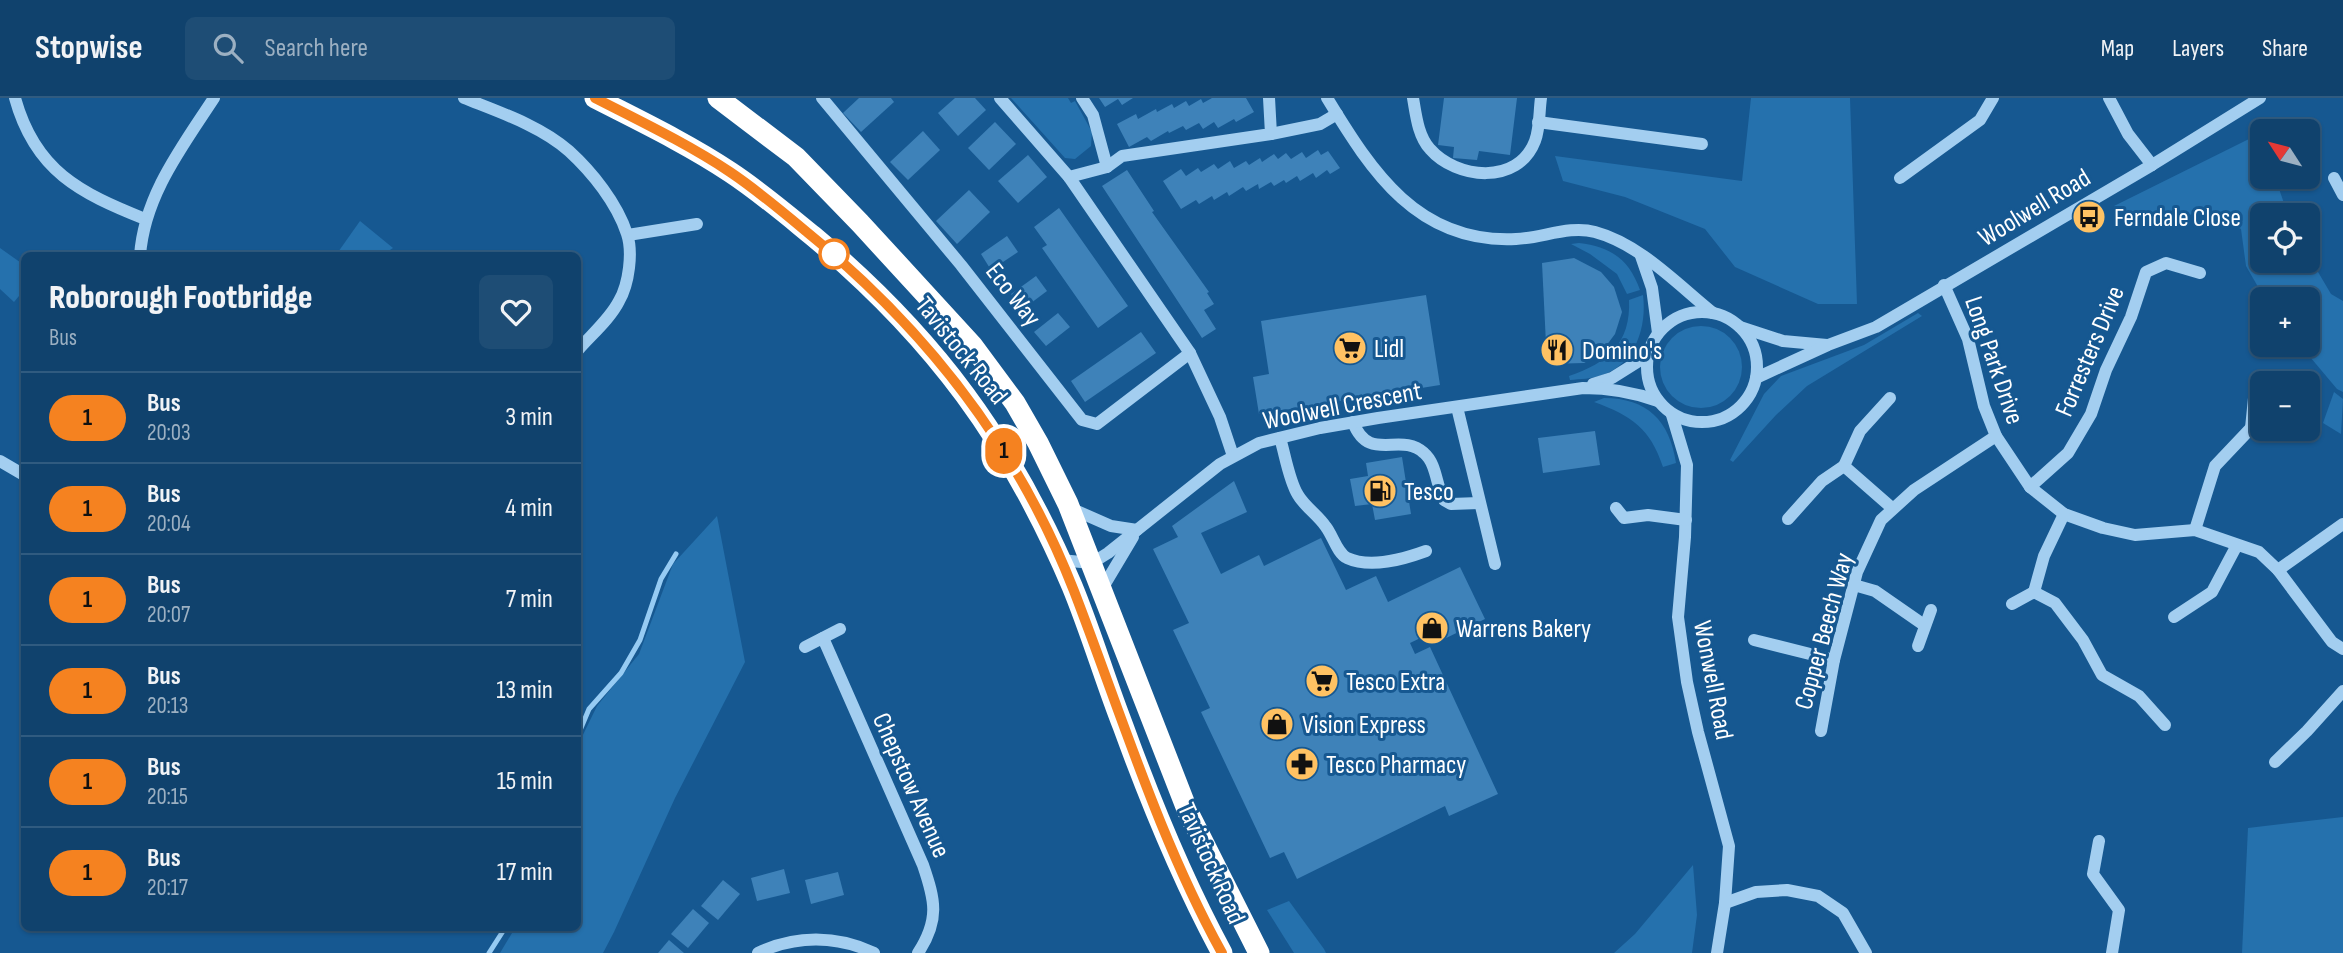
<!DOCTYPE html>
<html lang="en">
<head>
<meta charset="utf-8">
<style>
  :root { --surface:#10426d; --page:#1e4d75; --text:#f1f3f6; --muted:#9cb0c2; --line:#305b80 }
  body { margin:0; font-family:"Sofia Sans Condensed",sans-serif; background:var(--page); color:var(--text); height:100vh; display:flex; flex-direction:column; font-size:26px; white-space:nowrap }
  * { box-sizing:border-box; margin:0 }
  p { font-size:23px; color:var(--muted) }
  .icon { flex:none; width:38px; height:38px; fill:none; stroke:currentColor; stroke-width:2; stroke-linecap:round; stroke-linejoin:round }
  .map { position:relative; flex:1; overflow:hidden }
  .panel { position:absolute; left:21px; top:154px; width:560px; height:679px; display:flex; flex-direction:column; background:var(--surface); border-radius:10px; box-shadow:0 2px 5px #0004,0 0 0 2px var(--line) }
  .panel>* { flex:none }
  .badge { padding:0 14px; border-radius:23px; font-size:24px; line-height:46px }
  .needle { width:46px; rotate:306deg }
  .buttons { position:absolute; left:2250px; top:21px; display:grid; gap:14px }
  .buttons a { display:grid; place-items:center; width:70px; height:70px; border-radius:10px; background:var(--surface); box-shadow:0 2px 5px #0004,0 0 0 2px var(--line); font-size:35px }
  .map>.badge { position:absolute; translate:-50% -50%; box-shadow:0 0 0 4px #fff }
  .round { display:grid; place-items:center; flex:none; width:74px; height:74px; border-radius:10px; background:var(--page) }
  .headline { display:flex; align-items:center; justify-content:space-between; height:119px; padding:0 28px }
  h1 { font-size:33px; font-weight:800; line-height:52px }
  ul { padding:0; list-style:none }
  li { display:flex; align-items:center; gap:21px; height:91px; padding:0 28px; border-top:2px solid var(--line) }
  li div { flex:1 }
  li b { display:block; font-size:26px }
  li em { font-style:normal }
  li .badge { min-width:77px; font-weight:700; text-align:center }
  header { display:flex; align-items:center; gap:42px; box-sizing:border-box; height:98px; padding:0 35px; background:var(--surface); border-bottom:2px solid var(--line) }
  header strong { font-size:33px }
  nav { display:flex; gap:38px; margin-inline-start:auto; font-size:24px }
  .search { width:490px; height:63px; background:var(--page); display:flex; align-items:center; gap:18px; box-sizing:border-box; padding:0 24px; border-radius:10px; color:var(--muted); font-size:26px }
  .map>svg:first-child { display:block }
  .green { fill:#2571ad }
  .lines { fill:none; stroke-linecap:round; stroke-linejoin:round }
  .stream { stroke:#96cbf3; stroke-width:5 }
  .building { fill:#3e82b9 }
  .minor { stroke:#a3cef0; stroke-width:12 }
  .highway { stroke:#fff; stroke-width:21 }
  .line-casing { stroke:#fff; stroke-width:16 }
  .line { stroke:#f58220; stroke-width:10 }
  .stop-dot { fill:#fff; stroke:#f58220; stroke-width:3.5 }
  .labels { text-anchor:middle; stroke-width:6; stroke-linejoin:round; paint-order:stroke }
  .street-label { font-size:26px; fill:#fff; stroke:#165891 }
  .poi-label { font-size:26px; fill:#fff; stroke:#165891; text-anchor:start }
</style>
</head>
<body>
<header>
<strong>Stopwise</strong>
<div class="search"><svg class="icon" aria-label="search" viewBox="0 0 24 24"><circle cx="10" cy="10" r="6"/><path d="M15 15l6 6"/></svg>Search here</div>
<nav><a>Map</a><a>Layers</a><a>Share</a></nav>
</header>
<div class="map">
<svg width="2343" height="855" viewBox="0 0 2343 855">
  <rect width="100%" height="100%" fill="#165891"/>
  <g class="green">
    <path d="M1011,0H1068L1071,5L1075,3L1092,34L1091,48L1075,61L1065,60Z"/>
    <path d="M1751,0H1850L1857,206H1818L1735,169L1705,131L1625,99L1563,83L1555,58L1742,83Z"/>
    <path d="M2255,38L2263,53V79H2275L2288,117H2263V163H2308V157L2331,196L2343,203V294L2337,291L2300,247H2308V201H2265L2246,168L2241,131L2207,114L2140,125L2114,108Z"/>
    <path d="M360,123L393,150L382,157H336Z"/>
    <path d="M1579,145C1611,149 1629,161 1640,192L1627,196L1617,176L1590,156L1571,146Z"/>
    <path d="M0,150L24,167V192L14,204L0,191Z"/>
    <path d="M1643,197C1647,228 1636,266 1602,277C1592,281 1580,281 1570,282L1569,278C1608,265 1631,245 1629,202Z"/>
    <path d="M1918,215L1922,218L1807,288L1776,317L1733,364L1730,362L1764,296L1781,278L1864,247Z"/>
    <circle cx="1701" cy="269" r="41"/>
    <path d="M2334,294L2343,301L2341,336L2323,325Z"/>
    <path d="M1604,300C1647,300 1670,323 1676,365L1663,369C1650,330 1632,318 1594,304Z"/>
    <path d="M717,418L745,564L675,700L614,834L603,855H500L515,830H578V647L597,608L639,556L673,466Z"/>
    <path d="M2343,719V855H2242L2248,730Z"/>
    <path d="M1693,767L1697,817L1692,855H1614L1635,836Z"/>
    <path d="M1289,803L1324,851L1326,855H1294L1267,812Z"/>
  </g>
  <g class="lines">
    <g class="stream">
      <path d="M578,637L589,611L621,575L640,542L661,481L676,456"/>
      <path d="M489,855L505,830"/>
    </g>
  </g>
  <g class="building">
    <path d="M859,0H891L894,4L861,34L843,15Z"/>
    <path d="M955,0H975L986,12L958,38L938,15Z"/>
    <path d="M1099,0H1133L1122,7L1118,1L1105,9Z"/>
    <path d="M1212,0H1246L1254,14L1236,24L1234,21L1218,30L1214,24L1203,31L1199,25L1186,32L1183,28L1169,35L1168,33L1151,43L1147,39L1129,49L1117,26L1136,16L1138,21L1156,11L1157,14L1172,6L1174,10L1186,3L1189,8L1201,1L1203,5Z"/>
    <path d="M1444,0H1517L1510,57L1479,53L1477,62L1453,60L1454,49L1438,47Z"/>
    <path d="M995,24L1016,46L989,72L968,50Z"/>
    <path d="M923,33L940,52L908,82L890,64Z"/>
    <path d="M1318,52L1321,57L1328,53L1340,70L1330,76L1327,72L1316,80L1313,75L1300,83L1297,78L1286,85L1284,82L1274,88L1271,84L1259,91L1258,86L1246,93L1243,89L1229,98L1227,94L1214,102L1212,98L1199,106L1196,102L1181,111L1163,83L1181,71L1186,78L1198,70L1201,74L1214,66L1218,71L1230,63L1234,70L1246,63L1249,67L1260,60L1262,64L1274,56L1278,61L1286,55L1291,61L1302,54L1306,60Z"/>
    <path d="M1028,57L1047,79L1018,105L998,83Z"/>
    <path d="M1127,72L1154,113L1152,114L1209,194L1207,195L1214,206L1204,212L1216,231L1202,240L1102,88Z"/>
    <path d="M969,92L990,114L957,146L936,123Z"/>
    <path d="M1059,110L1128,208L1098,230L1042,150L1047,147L1034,129Z"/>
    <path d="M1007,138L1018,154L991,172L981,156Z"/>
    <path d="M1574,160L1601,174L1614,189L1622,214L1615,236L1600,256L1584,265L1547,266L1542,165Z"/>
    <path d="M1036,178L1047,193L1023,211L1011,196Z"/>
    <path d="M1426,197L1440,287L1259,316L1253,279L1269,276L1261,223Z"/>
    <path d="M1058,215L1070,229L1046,248L1034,234Z"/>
    <path d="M1141,234L1156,255L1085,304L1071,283Z"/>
    <path d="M1595,333L1600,367L1543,375L1538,340Z"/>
    <path d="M1402,359L1411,416L1375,422L1372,406L1355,408L1350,381L1368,378L1366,365Z"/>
    <path d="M1234,383L1247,414L1201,435L1221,476L1259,457L1264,468L1321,440L1346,492L1376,478L1388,504L1460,469L1485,521L1438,544L1433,534L1410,545L1415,556L1430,549L1498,696L1449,718L1445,708L1297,781L1284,754L1270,760L1201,614L1210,610L1173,532L1189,525L1153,451L1178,439L1172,428Z"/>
    <path d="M784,771L790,795L757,803L751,780Z"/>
    <path d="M838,774L844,797L811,806L805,782Z"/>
    <path d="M723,782L740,796L718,822L701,808Z"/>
    <path d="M693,811L709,825L688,850L671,836Z"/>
    <path d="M669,842L684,855H658Z"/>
  </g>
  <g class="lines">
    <g class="minor">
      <path d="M15,0C35,73 80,95 145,121"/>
      <path d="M464,0C499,14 541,28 569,53C592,74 617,105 627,136C633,154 629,186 619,203C610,221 591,237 578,252"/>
      <path d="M822,0L961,167L1082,322L1097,326L1190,255"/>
      <path d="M1000,0L1069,79L1190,255L1220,319L1233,358"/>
      <path d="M1082,0L1093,17L1107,69"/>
      <path d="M1327,0C1372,74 1418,146 1516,141C1542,140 1570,127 1595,134C1640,146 1678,187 1713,215"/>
      <path d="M1413,0C1416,17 1418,38 1430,51C1456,81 1518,88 1535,43C1540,30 1539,14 1541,0"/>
      <path d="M2109,0L2128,36L2152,67"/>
      <path d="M1538,24L1702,46"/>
      <path d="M1271,36L1320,26L1337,16"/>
      <path d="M1069,79L1107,69L1122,58L1271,36L1269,0"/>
      <path d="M1900,80L1980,22L1993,0"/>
      <path d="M2334,80L2343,97"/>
      <path d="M628,137L697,126"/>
      <path d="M140,158C144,98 182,49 214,0"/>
      <path d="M1641,158L1652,190L1658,235"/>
      <path d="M1944,187L1968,241L1984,308L1996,338L2030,389L2064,416L2103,430L2135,437L2195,432L2259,454L2278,472L2332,544L2343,551"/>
      <circle cx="1702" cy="269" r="55"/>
      <path d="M1740,229L1783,243L1827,247"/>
      <path d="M1756,280L1828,247L1876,229L2152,67L2260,0"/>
      <path d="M1593,286L1612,280L1647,258"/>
      <path d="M1890,300L1860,333L1844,368L1892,410"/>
      <path d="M1457,309L1495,466"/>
      <path d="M1672,317L1687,367L1685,439L1678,519L1687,584L1698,634L1729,748L1725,805L1717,855"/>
      <path d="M1353,324C1369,366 1400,333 1424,355C1437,366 1436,388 1444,402L1451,406L1479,405"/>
      <path d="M2251,330L2254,300"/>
      <path d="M1280,340C1285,356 1289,383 1298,397C1305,409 1318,417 1326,429C1333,438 1337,455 1347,460C1371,471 1404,461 1426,453"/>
      <path d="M0,363L24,377"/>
      <path d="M2030,389L2068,355L2091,316L2106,272L2131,219L2146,174L2166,165L2200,175"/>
      <path d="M1070,410L1111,428L1137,432"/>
      <path d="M1616,410L1624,420L1648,417L1686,422"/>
      <path d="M2064,416L2044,458L2034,494L2055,505L2083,542L2102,577L2139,598L2165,627"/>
      <path d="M1788,421L1822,383L1844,368"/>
      <path d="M2195,432L2215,368L2251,330L2275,338"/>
      <path d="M1060,462L1092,465L1108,455L1220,366L1259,345L1320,330L1378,320L1583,290C1610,290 1633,294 1658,303"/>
      <path d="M2278,472L2343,426"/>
      <path d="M1854,487L1875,493L1924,527"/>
      <path d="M1102,491L1133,439"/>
      <path d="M2012,506L2034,494"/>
      <path d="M2174,519L2212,494L2237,447"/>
      <path d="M823,540L923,767C935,802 940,821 918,855"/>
      <path d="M1754,542L1834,562"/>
      <path d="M1918,548L1931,512"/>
      <path d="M805,549L840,531"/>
      <path d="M1821,633L1834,562L1857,474L1881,422L1914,392L1996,338"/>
      <path d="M2275,664L2307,633L2343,593"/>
      <path d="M2099,743L2093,776L2119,812L2112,855"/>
      <path d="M1725,805L1756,794L1787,792L1818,798L1843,815L1866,855"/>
      <path d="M758,855C795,837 837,837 874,855"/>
    </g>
    <g class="highway">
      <path d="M595,0C640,23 688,46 730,74C759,93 786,116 813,138C935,240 1010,343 1072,488C1091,534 1105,582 1123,628C1151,705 1183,783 1222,855"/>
      <path d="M718,0L796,59L860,125L972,247L1015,305L1038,345L1068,406L1188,714L1259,855"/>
    </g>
  </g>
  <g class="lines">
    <defs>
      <path id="line" d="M595,0C640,23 688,46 730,74C757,92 783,114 808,135C928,233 1018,349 1074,493C1121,615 1159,741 1222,855"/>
    </defs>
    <use href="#line" class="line-casing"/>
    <use href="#line" class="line"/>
  </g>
  <defs>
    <symbol id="bus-disc" viewBox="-11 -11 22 22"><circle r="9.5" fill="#ffc263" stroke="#165891"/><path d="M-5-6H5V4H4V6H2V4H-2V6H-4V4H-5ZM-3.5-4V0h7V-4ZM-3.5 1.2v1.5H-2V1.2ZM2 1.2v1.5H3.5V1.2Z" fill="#111"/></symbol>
    <symbol id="supermarket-disc" viewBox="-11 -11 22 22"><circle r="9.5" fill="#ffc263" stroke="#165891"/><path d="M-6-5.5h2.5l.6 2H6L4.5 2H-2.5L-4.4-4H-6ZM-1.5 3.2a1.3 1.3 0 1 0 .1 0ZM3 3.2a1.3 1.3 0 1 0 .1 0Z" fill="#111"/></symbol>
    <symbol id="restaurant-disc" viewBox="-11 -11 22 22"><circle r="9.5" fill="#ffc263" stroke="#165891"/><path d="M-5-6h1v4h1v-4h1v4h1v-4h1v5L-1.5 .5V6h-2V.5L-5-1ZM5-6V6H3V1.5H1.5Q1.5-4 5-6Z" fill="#111"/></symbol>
    <symbol id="fuel-disc" viewBox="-11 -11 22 22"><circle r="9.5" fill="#ffc263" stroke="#165891"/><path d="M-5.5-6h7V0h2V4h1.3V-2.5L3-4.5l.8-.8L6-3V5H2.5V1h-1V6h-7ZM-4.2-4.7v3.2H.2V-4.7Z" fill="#111"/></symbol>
    <symbol id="shop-disc" viewBox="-11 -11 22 22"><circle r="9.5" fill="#ffc263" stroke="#165891"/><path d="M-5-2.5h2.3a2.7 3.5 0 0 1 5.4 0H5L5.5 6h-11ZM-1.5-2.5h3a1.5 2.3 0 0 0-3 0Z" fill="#111"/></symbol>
    <symbol id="pharmacy-disc" viewBox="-11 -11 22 22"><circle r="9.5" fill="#ffc263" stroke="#165891"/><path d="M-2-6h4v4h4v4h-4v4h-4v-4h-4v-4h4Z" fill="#111"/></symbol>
  </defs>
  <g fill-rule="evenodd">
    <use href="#bus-disc" x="2070" y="100" width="38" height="38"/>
    <use href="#supermarket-disc" x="1331" y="231" width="38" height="38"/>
    <use href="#restaurant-disc" x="1538" y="233" width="38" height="38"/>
    <use href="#fuel-disc" x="1361" y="374" width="38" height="38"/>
    <use href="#shop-disc" x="1413" y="511" width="38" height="38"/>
    <use href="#supermarket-disc" x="1303" y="564" width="38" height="38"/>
    <use href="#shop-disc" x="1258" y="607" width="38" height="38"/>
    <use href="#pharmacy-disc" x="1283" y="647" width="38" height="38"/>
  </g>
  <circle class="stop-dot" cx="834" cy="156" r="14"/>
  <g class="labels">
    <g class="street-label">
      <text transform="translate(2034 109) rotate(-31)" y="9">Woolwell Road</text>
      <text transform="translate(1014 196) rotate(52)" y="9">Eco Way</text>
      <text transform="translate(962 252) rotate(51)" y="9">Tavistock Road</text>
      <text transform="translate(2089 253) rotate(-67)" y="9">Forresters Drive</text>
      <text transform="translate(1995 262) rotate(71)" y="9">Long Park Drive</text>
      <text transform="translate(1342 307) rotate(-11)" y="9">Woolwell Crescent</text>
      <text transform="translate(1823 533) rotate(-75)" y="9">Copper Beech Way</text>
      <text transform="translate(1714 582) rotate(79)" y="9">Wonwell Road</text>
      <text transform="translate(912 687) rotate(66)" y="9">Chepstow Avenue</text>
      <text transform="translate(1212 765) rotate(66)" y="9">Tavistock Road</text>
    </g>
    <g class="poi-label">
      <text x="2114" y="128">Ferndale Close</text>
      <text x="1374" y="259">Lidl</text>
      <text x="1582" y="261">Domino's</text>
      <text x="1404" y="402">Tesco</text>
      <text x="1456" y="539">Warrens Bakery</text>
      <text x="1346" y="592">Tesco Extra</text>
      <text x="1302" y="635">Vision Express</text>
      <text x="1326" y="675">Tesco Pharmacy</text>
    </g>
  </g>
</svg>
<div class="buttons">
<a><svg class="needle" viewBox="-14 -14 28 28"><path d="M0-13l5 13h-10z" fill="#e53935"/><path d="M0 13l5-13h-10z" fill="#9cb0c2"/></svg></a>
<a><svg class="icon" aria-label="locate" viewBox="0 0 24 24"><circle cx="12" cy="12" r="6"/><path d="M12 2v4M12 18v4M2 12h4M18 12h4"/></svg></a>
<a>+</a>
<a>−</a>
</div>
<b class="badge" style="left:1004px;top:353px;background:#f58220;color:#111">1</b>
<section class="panel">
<div class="headline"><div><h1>Roborough Footbridge</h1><p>Bus</p></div><a class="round"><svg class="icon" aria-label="heart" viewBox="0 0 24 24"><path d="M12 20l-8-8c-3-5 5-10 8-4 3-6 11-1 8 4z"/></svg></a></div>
<ul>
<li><span class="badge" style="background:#f58220;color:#111">1</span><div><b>Bus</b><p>20:03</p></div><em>3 min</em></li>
<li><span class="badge" style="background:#f58220;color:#111">1</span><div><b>Bus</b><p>20:04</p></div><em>4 min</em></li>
<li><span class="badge" style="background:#f58220;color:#111">1</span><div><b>Bus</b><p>20:07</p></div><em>7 min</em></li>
<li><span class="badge" style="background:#f58220;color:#111">1</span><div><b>Bus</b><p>20:13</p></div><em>13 min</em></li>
<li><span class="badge" style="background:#f58220;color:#111">1</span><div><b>Bus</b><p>20:15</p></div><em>15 min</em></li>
<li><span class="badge" style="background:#f58220;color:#111">1</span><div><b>Bus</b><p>20:17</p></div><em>17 min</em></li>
</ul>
</section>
</div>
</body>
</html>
